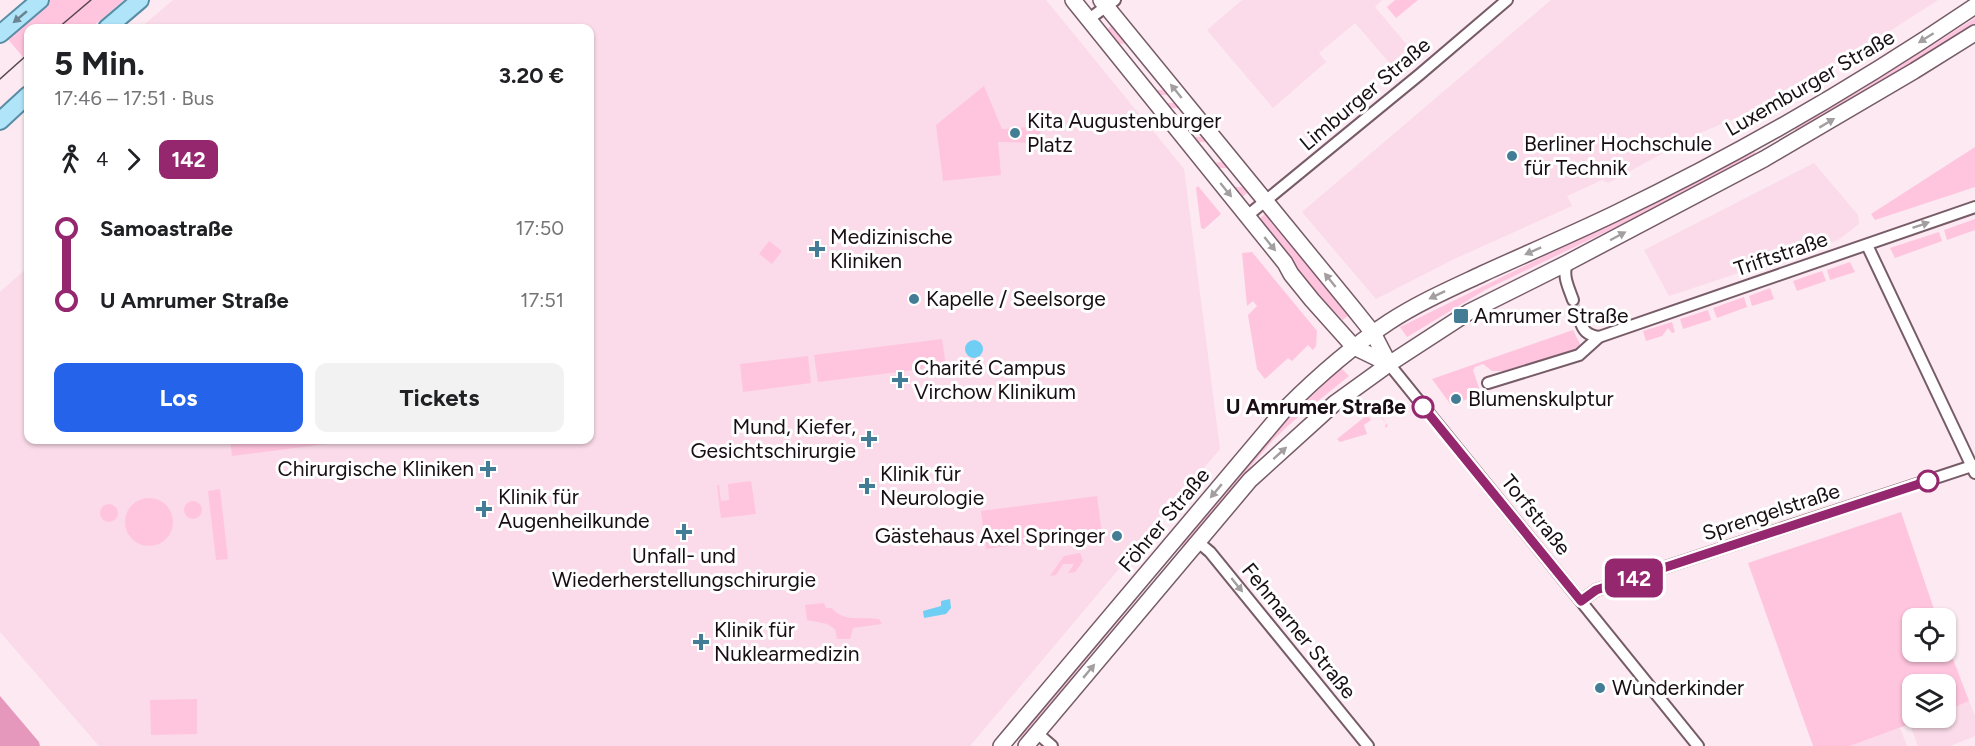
<!DOCTYPE html>
<html lang="de">
<head>
<meta charset="utf-8">
<style>
  :root { --surface:#fff; --page:#f2f2f2; --text:#202124; --muted:#757577; --accent:#2563eb }
  body { margin:0; font-family:Figtree,sans-serif; background:var(--page); color:var(--text); height:100vh; display:flex; flex-direction:column; font-size:22px; white-space:nowrap }
  * { box-sizing:border-box; margin:0 }
  p { font-size:20px; color:var(--muted) }
  .icon { flex:none; width:33px; height:33px; fill:none; stroke:currentColor; stroke-width:2; stroke-linecap:round; stroke-linejoin:round }
  .map { position:relative; flex:1; overflow:hidden }
  .sheet { position:absolute; left:24px; top:24px; width:570px; height:420px; display:flex; flex-direction:column; background:var(--surface); border-radius:12px; box-shadow:0 2px 4px #0004 }
  .sheet>* { flex:none }
  .badge { padding:0 12px; border-radius:9px; font-size:21px; line-height:39px }
  .fabs { position:absolute; left:1902px; top:608px; display:grid; gap:12px }
  .fabs a { display:grid; place-items:center; width:54px; height:54px; border-radius:12px; background:var(--surface); box-shadow:0 2px 4px #0004; font-size:30px }
  .map>.badge { position:absolute; translate:-50% -50%; box-shadow:0 0 0 3px #fff }
  .legs { display:flex; align-items:center; gap:9px; height:66px; padding:0 30px; font-size:20px }
  .legs p { margin-inline-start:auto }
  .head { display:flex; align-items:center; justify-content:space-between; height:102px; padding:0 30px }
  h1 { font-size:33px; font-weight:700; line-height:45px }
  .primary-button { display:flex; gap:12px; margin-top:auto; padding:12px 30px }
  .primary-button a { flex:1; height:69px; border-radius:12px; background:var(--accent); color:#fff; font-size:24px; font-weight:700; line-height:69px; text-align:center }
  .primary-button a+a { background:var(--page); color:var(--text) }
  ul { padding:0 30px; list-style:none }
  li { display:flex; align-items:center; gap:21px; height:72px; font-size:22px }
  li i { display:grid; place-items:center; width:9px; height:100%; margin:0 8px; background:currentColor }
  li i::after { content:''; width:15px; height:15px; margin:-8px; border:4px solid; border-radius:50%; background:var(--surface) }
  li p { margin-inline-start:auto }
  li:first-child i { background:linear-gradient(#0000 50%,currentColor 0) }
  li:last-child i { background:linear-gradient(currentColor 50%,#0000 0) }
  .map>svg:first-child { display:block }
  .built { fill:#fbdbe9 }
  .green { fill:#ffc5de }
  .forest { fill:#e697bc }
  .water { fill:#6ecef3 }
  .lines { fill:none; stroke-linecap:round; stroke-linejoin:round }
  .street-tunnel { stroke:#dac8d0; stroke-width:10; stroke-dasharray:10 5; stroke-linecap:butt }
  .street-casing { stroke:#775c68; stroke-width:14 }
  .secondary-casing { stroke:#775c68; stroke-width:18 }
  .primary-casing { stroke:#588da6; stroke-width:20 }
  .street { stroke:#fff; stroke-width:10 }
  .secondary { stroke:#fff; stroke-width:15 }
  .primary { stroke:#b0e4f9; stroke-width:16 }
  .tram { stroke:#54474d; stroke-width:1.5 }
  .oneway { fill:#6c8492 }
  .oneway2 { fill:#a39fa1 }
  .line-1-casing { stroke:#fff; stroke-width:14 }
  .line-1 { stroke:#95276e; stroke-width:9 }
  .poi-dot { fill:#427d95; stroke:#fff; stroke-width:2 }
  .stop-1-dot { fill:#fff; stroke:#95276e; stroke-width:3 }
  .labels { text-anchor:middle; stroke-width:6; stroke-linejoin:round; paint-order:stroke }
  .street-label { font-size:21px; fill:#180e13; stroke:#fff }
  .poi-label { font-size:21px; fill:#180e13; stroke:#fff; text-anchor:start }
  .stop-label { font-size:21px; font-weight:bold; fill:#180e13; stroke:#fff; text-anchor:end }
</style>
</head>
<body>
<div class="map">
<svg width="1975" height="746" viewBox="0 0 1975 746">
  <rect width="100%" height="100%" fill="#fce9f1"/>
  <g class="built">
    <path d="M173,0H1046L1184,169L1220,449L970,746H99L0,632V292L28,267V440H590V28H140Z"/>
    <path d="M1242,0H1382L1375,7L1413,52L1394,68L1355,23L1319,53L1326,62L1273,108L1207,30Z"/>
    <path d="M1551,0H1938L1868,45L1767,105L1700,133L1608,183L1602,180L1567,196L1572,206L1452,260L1376,299L1302,212Z"/>
    <path d="M1814,163L1858,215L1859,224L1838,240L1669,296L1644,250Z"/>
    <path d="M1969,701L1975,716V736L1950,746H1918L1910,725L1929,717H1946V711Z"/>
    <path d="M1900,728L1907,746H1850Z"/>
  </g>
  <g class="green">
    <path d="M51,0H124L91,28H28V63L7,38Z"/>
    <path d="M1395,0H1418L1396,18L1387,7Z"/>
    <path d="M1975,18V24L1865,94L1796,132L1795,130L1796,126L1863,89Z"/>
    <path d="M1115,23L1252,189L1241,198L1231,187H1243L1228,168H1216L1212,163L1223,162L1206,142H1195L1191,137H1202L1191,124L1179,123L1175,118H1187L1179,108H1166L1162,103H1174L1168,95H1156L1152,90H1163L1126,44L1113,43L1104,32Z"/>
    <path d="M984,86L1002,129L1040,126L1041,143L998,142L1001,175L943,181L936,125Z"/>
    <path d="M1975,147V187L1875,220L1871,214Z"/>
    <path d="M1754,151L1756,155L1614,228L1485,290L1407,337L1400,327L1663,198Z"/>
    <path d="M1198,186L1221,214L1204,229L1201,228L1196,188Z"/>
    <path d="M1267,212L1351,313L1343,320L1321,298L1258,220Z"/>
    <path d="M1975,219V230L1947,240L1944,230Z"/>
    <path d="M1939,232L1942,241L1895,258L1890,248Z"/>
    <path d="M769,241L782,251L772,264L759,254Z"/>
    <path d="M1252,252L1317,331L1316,346L1313,350L1308,345L1292,361L1288,358L1265,379L1257,369L1248,315L1257,306L1253,301L1247,306L1242,253Z"/>
    <path d="M1850,262L1855,272L1830,280L1827,270Z"/>
    <path d="M1822,271L1826,281L1797,291L1793,281Z"/>
    <path d="M1770,288L1774,299L1752,306L1749,296Z"/>
    <path d="M1744,297L1747,307L1717,318L1713,308Z"/>
    <path d="M1708,310L1711,320L1683,329L1680,319Z"/>
    <path d="M1672,322L1675,332L1672,333L1668,328L1662,336L1646,341L1643,331Z"/>
    <path d="M1573,330L1580,344L1576,351L1514,371H1492L1483,364L1475,367L1473,370L1480,391L1484,393L1451,405L1432,379Z"/>
    <path d="M942,339L946,366L818,382L814,355Z"/>
    <path d="M808,356L811,383L743,392L740,364Z"/>
    <path d="M1341,368L1349,376L1291,423L1273,440L1183,546L1181,545L1287,420Z"/>
    <path d="M1376,408L1388,426L1385,428L1386,423L1376,411L1369,416L1371,420L1364,425L1367,434L1340,442L1337,439Z"/>
    <path d="M230,440H334V443L232,456Z"/>
    <path d="M751,481L756,514L721,518L717,485H719L721,501L729,500L728,484Z"/>
    <path d="M220,489L228,559L216,560L208,491Z"/>
    <path d="M1097,496L1102,534L986,549L981,511Z"/>
    <circle cx="149" cy="522" r="24"/>
    <circle cx="193" cy="510" r="9"/>
    <circle cx="109" cy="513" r="9"/>
    <path d="M1901,512L1937,618H1912V651H1946V641L1969,701L1946,711V684H1912V717H1929L1850,746H1813L1748,563Z"/>
    <path d="M1080,553L1083,561L1075,572L1068,573L1074,564H1063L1056,575L1050,576L1064,556Z"/>
    <path d="M1135,598L1137,599L1021,738L1019,736Z"/>
    <path d="M824,603L826,608H832C843,623 863,616 879,619L882,624L853,628L850,639H837L835,629L827,624L807,620L805,605Z"/>
    <path d="M197,699V734L151,735L150,700Z"/>
  </g>
  <path class="forest" d="M0,696L39,742L40,746H0Z"/>
  <g class="water">
    <circle cx="974" cy="349" r="9"/>
    <path d="M950,599L951,608L946,614L924,618L923,611L941,606V601Z"/>
  </g>
  <g class="lines">
    <path class="street-tunnel" d="M1573,300L1580,320"/>
    <defs>
      <g id="street">
        <path d="M1089,19L1115,0"/>
        <path d="M1247,216L1419,75L1507,0"/>
        <path d="M1867,245L1975,473"/>
        <path d="M1567,263C1562,276 1569,288 1573,300"/>
        <path d="M1580,320C1583,331 1587,335 1599,337"/>
        <path d="M1389,364L1698,746"/>
        <path d="M1488,383L1579,355L1599,337L1975,207"/>
        <path d="M1198,542L1210,552L1368,746"/>
        <path d="M1581,601L1596,590L1975,465"/>
        <path d="M1037,733L1052,746"/>
      </g>
      <g id="secondary">
        <path d="M1073,0L1285,263L1291,274L1312,300L1354,347L1389,364"/>
        <path d="M1101,0L1353,308L1373,333L1389,364"/>
        <path d="M1001,746L1285,409C1317,377 1351,347 1389,322C1418,303 1450,289 1482,274C1526,254 1570,235 1614,214C1739,154 1860,84 1975,6"/>
        <path d="M1026,746L1250,480L1335,403L1389,364L1469,312L1567,263L1764,159L1914,71L1975,33"/>
      </g>
      <g id="primary">
        <path d="M107,28L140,0"/>
        <path d="M0,34L40,0"/>
        <path d="M0,121L28,95"/>
      </g>
    </defs>
    <use href="#street" class="street-casing"/>
    <use href="#secondary" class="secondary-casing"/>
    <use href="#primary" class="primary-casing"/>
    <use href="#street" class="street"/>
    <use href="#secondary" class="secondary"/>
    <use href="#primary" class="primary"/>
    <g class="tram">
      <path d="M58,28L91,0"/>
      <path d="M0,79L28,54"/>
    </g>
  </g>
  <defs><path id="oneway-solid" d="M-6-.8H1V-3.2L6.5 0L1 3.2V.8H-6Z" transform="scale(1.5)"/></defs>
  <use class="oneway" href="#oneway-solid" transform="translate(20 17) rotate(140)"/>
  <g class="oneway2">
    <use href="#oneway-solid" transform="translate(1926 38) rotate(148)"/>
    <use href="#oneway-solid" transform="translate(1176 91) rotate(-129)"/>
    <use href="#oneway-solid" transform="translate(1827 123) rotate(-31)"/>
    <use href="#oneway-solid" transform="translate(1226 190) rotate(51)"/>
    <use href="#oneway-solid" transform="translate(1921 225) rotate(-19)"/>
    <use href="#oneway-solid" transform="translate(1618 236) rotate(-28)"/>
    <use href="#oneway-solid" transform="translate(1270 244) rotate(51)"/>
    <use href="#oneway-solid" transform="translate(1533 251) rotate(156)"/>
    <use href="#oneway-solid" transform="translate(1330 280) rotate(-129)"/>
    <use href="#oneway-solid" transform="translate(1437 295) rotate(154)"/>
    <use href="#oneway-solid" transform="translate(1280 453) rotate(-42)"/>
    <use href="#oneway-solid" transform="translate(1216 491) rotate(130)"/>
    <use href="#oneway-solid" transform="translate(1237 585) rotate(51)"/>
    <use href="#oneway-solid" transform="translate(1089 671) rotate(-50)"/>
  </g>
  <g class="lines">
    <defs>
      <path id="line-1" d="M1423,407L1581,601L1596,590L1928,481"/>
    </defs>
    <use href="#line-1" class="line-1-casing"/>
    <use href="#line-1" class="line-1"/>
  </g>
  <g class="poi-dot">
    <circle cx="1015" cy="133" r="6"/>
    <circle cx="1512" cy="156" r="6"/>
    <path d="M814 240h6v6h6v6h-6v6h-6v-6h-6v-6h6z"/>
    <circle cx="914" cy="299" r="6"/>
    <rect x="1453" y="308" width="16" height="16" rx="3"/>
    <path d="M897 371h6v6h6v6h-6v6h-6v-6h-6v-6h6z"/>
    <circle cx="1456" cy="399" r="6"/>
    <path d="M866 430h6v6h6v6h-6v6h-6v-6h-6v-6h6z"/>
    <path d="M485 460h6v6h6v6h-6v6h-6v-6h-6v-6h6z"/>
    <path d="M864 477h6v6h6v6h-6v6h-6v-6h-6v-6h6z"/>
    <path d="M481 500h6v6h6v6h-6v6h-6v-6h-6v-6h6z"/>
    <path d="M681 523h6v6h6v6h-6v6h-6v-6h-6v-6h6z"/>
    <circle cx="1117" cy="536" r="6"/>
    <path d="M698 633h6v6h6v6h-6v6h-6v-6h-6v-6h6z"/>
    <circle cx="1600" cy="688" r="6"/>
  </g>
  <g class="stop-1-dot">
    <circle cx="1423" cy="407" r="10"/>
    <circle cx="1928" cy="481" r="10"/>
  </g>
  <g class="labels">
    <g class="street-label">
      <text transform="translate(1810 83) rotate(-30)" y="7">Luxemburger Straße</text>
      <text transform="translate(1365 94) rotate(-40)" y="7">Limburger Straße</text>
      <text transform="translate(1781 254) rotate(-19)" y="7">Triftstraße</text>
      <text transform="translate(1771 512) rotate(-18)" y="7">Sprengelstraße</text>
      <text transform="translate(1536 515) rotate(51)" y="7">Torfstraße</text>
      <text transform="translate(1164 520) rotate(-50)" y="7">Föhrer Straße</text>
      <text transform="translate(1299 631) rotate(51)" y="7">Fehmarner Straße</text>
    </g>
    <g class="poi-label">
      <text x="1027" y="128">Kita Augustenburger<tspan x="1027" dy="24">Platz</tspan></text>
      <text x="1524" y="151">Berliner Hochschule<tspan x="1524" dy="24">für Technik</tspan></text>
      <text x="830" y="244">Medizinische<tspan x="830" dy="24">Kliniken</tspan></text>
      <text x="926" y="306">Kapelle / Seelsorge</text>
      <text x="1474" y="323">Amrumer Straße</text>
      <text x="914" y="375">Charité Campus<tspan x="914" dy="24">Virchow Klinikum</tspan></text>
      <text x="1468" y="406">Blumenskulptur</text>
      <text x="856" y="434" text-anchor="end">Mund, Kiefer,<tspan x="856" dy="24">Gesichtschirurgie</tspan></text>
      <text x="474" y="476" text-anchor="end">Chirurgische Kliniken</text>
      <text x="880" y="481">Klinik für<tspan x="880" dy="24">Neurologie</tspan></text>
      <text x="498" y="504">Klinik für<tspan x="498" dy="24">Augenheilkunde</tspan></text>
      <text x="1105" y="543" text-anchor="end">Gästehaus Axel Springer</text>
      <text x="684" y="563" text-anchor="middle">Unfall- und<tspan x="684" dy="24">Wiederherstellungschirurgie</tspan></text>
      <text x="714" y="637">Klinik für<tspan x="714" dy="24">Nuklearmedizin</tspan></text>
      <text x="1612" y="695">Wunderkinder</text>
    </g>
    <g class="stop-label">
      <text x="1406" y="414">U Amrumer Straße</text>
    </g>
  </g>
</svg>
<div class="fabs">
<a><svg class="icon" aria-label="locate" viewBox="0 0 24 24"><circle cx="12" cy="12" r="6"/><path d="M12 2v4M12 18v4M2 12h4M18 12h4"/></svg></a>
<a><svg class="icon" aria-label="layers" viewBox="0 0 24 24"><path d="M12 4l9 5-9 5-9-5zM3 14l9 5 9-5"/></svg></a>
</div>
<b class="badge" style="left:1634px;top:578px;background:#95276e;color:#fff">142</b>
<section class="sheet">
<div class="head"><div><h1>5 Min.</h1><p>17:46 – 17:51 · Bus</p></div><b>3.20 €</b></div>
<div class="legs"><svg class="icon" aria-label="walk" viewBox="0 0 24 24"><circle cx="13" cy="4" r="2"/><path d="M13 8l-2 6 4 7M11 14l-3 7M7 12l3-4h3l4 4"/></svg>4<svg class="icon" aria-label="forward" viewBox="0 0 24 24"><path d="M9 5l7 7-7 7"/></svg><b class="badge" style="background:#95276e;color:#fff">142</b></div>
<ul>
<li><i style="color:#95276e"></i><b>Samoastraße</b><p>17:50</p></li>
<li><i style="color:#95276e"></i><b>U Amrumer Straße</b><p>17:51</p></li>
</ul>
<div class="primary-button"><a>Los</a><a>Tickets</a></div>
</section>
</div>
</body>
</html>
